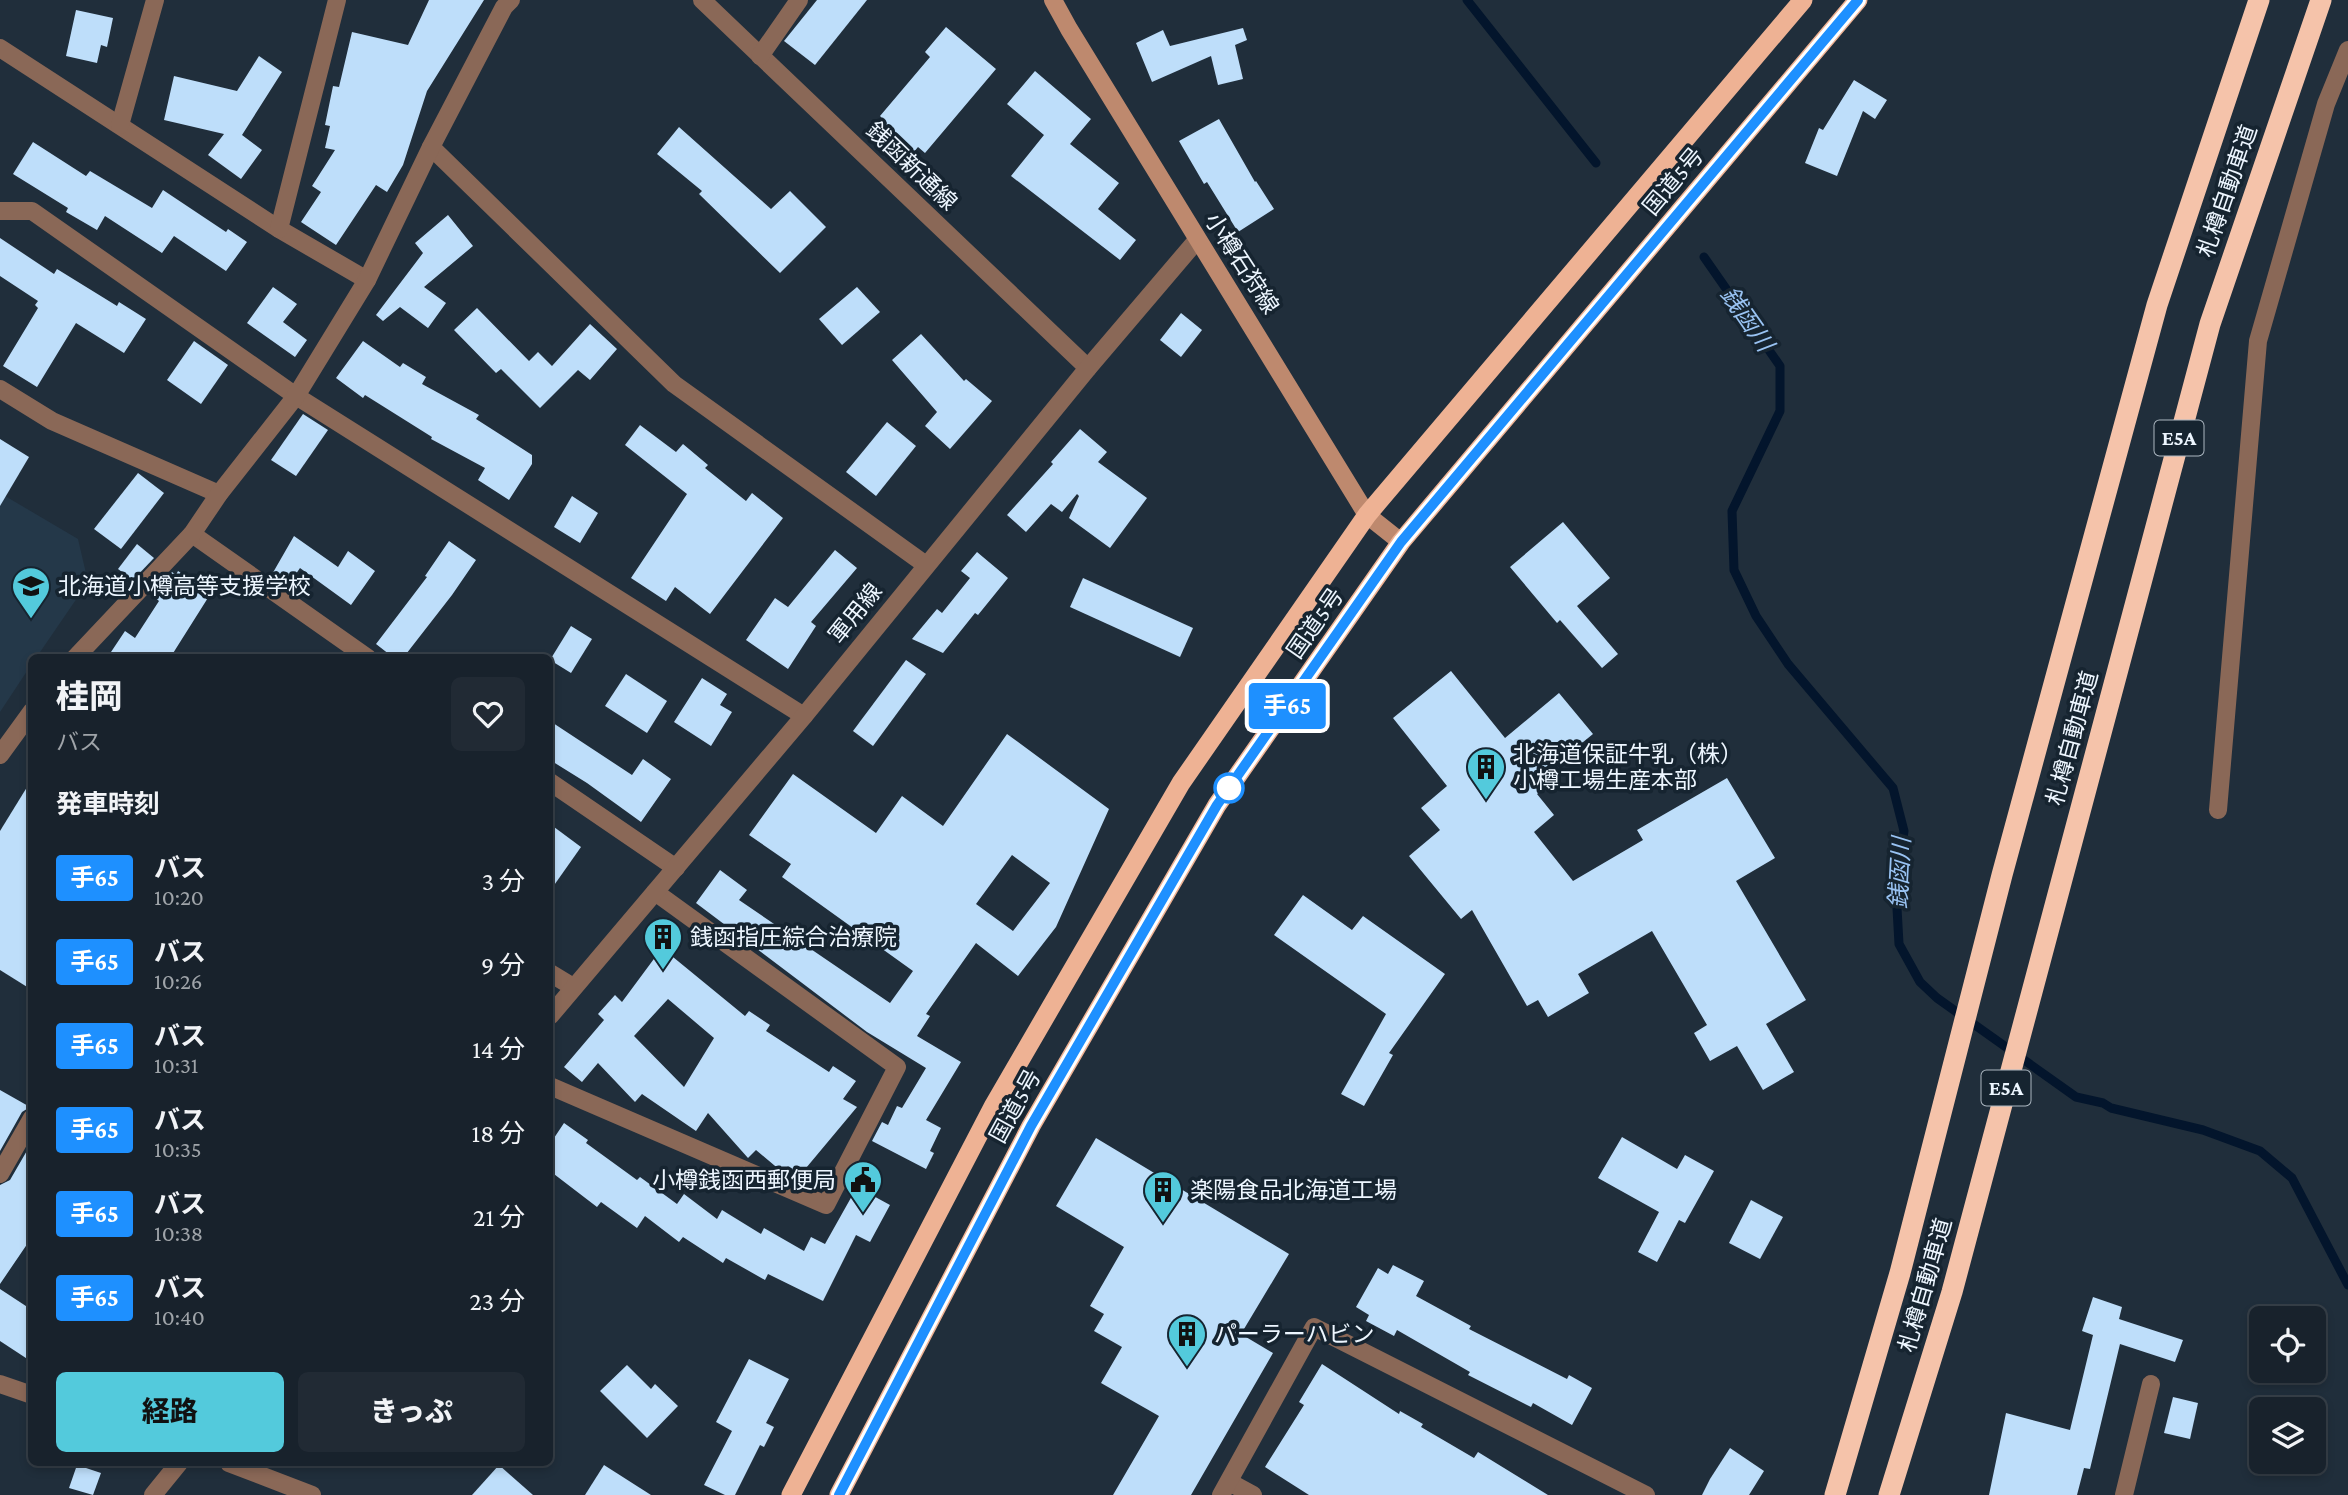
<!DOCTYPE html>
<html lang="ja">
<head>
<meta charset="utf-8">
<style>
  :root { --surface:#18222c; --page:#212a34; --text:#f1f3f6; --muted:#9fa4a9; --line:#363f48; --accent:#53cadc }
  body { margin:0; font-family:"Crimson Pro","Noto Sans JP",serif; background:var(--page); color:var(--text); height:100vh; display:flex; flex-direction:column; font-size:26px; white-space:nowrap }
  * { box-sizing:border-box; margin:0 }
  p { font-size:23px; color:var(--muted) }
  .icon { flex:none; width:38px; height:38px; fill:none; stroke:currentColor; stroke-width:2; stroke-linecap:round; stroke-linejoin:round }
  .map { position:relative; flex:1; overflow:hidden }
  .drawer { position:absolute; left:28px; top:654px; width:525px; height:812px; display:flex; flex-direction:column; background:var(--surface); border-radius:10px; box-shadow:0 4px 10px #0003,0 0 0 2px var(--line) }
  .drawer>* { flex:none }
  .badge { padding:0 14px; border-radius:5px; font-size:24px; line-height:46px }
  .buttons { position:absolute; left:2249px; top:1306px; display:grid; gap:14px }
  .buttons a { display:grid; place-items:center; width:77px; height:77px; border-radius:10px; background:var(--surface); box-shadow:0 4px 10px #0003,0 0 0 2px var(--line); font-size:35px }
  .map>.badge { position:absolute; translate:-50% -50%; box-shadow:0 0 0 4px #fff }
  h2 { padding:0 28px; font-size:26px; line-height:63px }
  .round { display:grid; place-items:center; flex:none; width:74px; height:74px; border-radius:10px; background:var(--page) }
  .overview { display:flex; align-items:center; justify-content:space-between; height:119px; padding:0 28px }
  h1 { font-size:33px; font-weight:800; line-height:52px }
  .button { display:flex; gap:14px; margin-top:auto; padding:14px 28px }
  .button a { flex:1; height:80px; border-radius:10px; background:var(--accent); color:#111; font-size:28px; font-weight:800; line-height:80px; text-align:center }
  .button a+a { background:var(--page); color:var(--text) }
  ul { padding:0; list-style:none }
  li { display:flex; align-items:center; gap:21px; height:84px; padding:0 28px }
  li div { flex:1 }
  li b { display:block; font-size:26px }
  li em { font-style:normal }
  li .badge { min-width:77px; font-weight:700; text-align:center }
  .map>svg:first-child { display:block }
  .built { fill:#243849 }
  .lines { fill:none; stroke-linecap:round; stroke-linejoin:round }
  .stream { stroke:#03152c; stroke-width:9 }
  .building { fill:#bedefa; fill-rule:evenodd }
  .minor { stroke:#8a6857; stroke-width:18 }
  .tertiary { stroke:#8a6857; stroke-width:18 }
  .secondary { stroke:#be896e; stroke-width:18 }
  .trunk { stroke:#eeb294; stroke-width:19 }
  .motorway { stroke:#f5c3aa; stroke-width:21 }
  .line-casing { stroke:#fff; stroke-width:16 }
  .line { stroke:#1e90ff; stroke-width:10 }
  .stop-dot { fill:#fff; stroke:#1e90ff; stroke-width:3.5 }
  .labels { text-anchor:middle; stroke-width:7; stroke-linejoin:round; paint-order:stroke }
  .shield { fill:#162430; stroke:#acb7c1; stroke-width:2 }
  .shield-label { font-size:21px; font-weight:bold; fill:#edf6ff }
  .street-label { font-size:23px; fill:#edf6ff; stroke:#162430 }
  .poi-label { font-size:23px; fill:#edf6ff; stroke:#162430; text-anchor:start }
  .water-label { font-size:24px; font-style:italic; fill:#99c3f3; stroke:#162430 }
</style>
</head>
<body>
<div class="map">
<svg width="2348" height="1495" viewBox="0 0 2348 1495">
  <rect width="100%" height="100%" fill="#202e3b"/>
  <path class="built" d="M0,493L78,539L88,582L36,658H32L31,665L0,712Z"/>
  <g class="lines">
    <g class="stream">
      <path d="M1467,0L1596,163"/>
      <path d="M1704,257L1780,366V411L1732,511L1734,570L1756,616L1788,664L1893,788L1904,831L1896,890L1899,944L1920,982L1937,998L2076,1097L2103,1103L2111,1108L2203,1130L2260,1151L2292,1178L2348,1285"/>
    </g>
  </g>
  <g class="building">
    <path d="M429,0H484L427,91L403,165L387,192L376,185L336,245L301,222L321,192L312,186L335,150L325,148L330,126L325,125L333,86L339,87L352,32L408,45Z"/>
    <path d="M817,0H867L815,65L784,41Z"/>
    <path d="M76,10L113,18L107,47L101,45L97,63L66,56Z"/>
    <path d="M946,27L996,69L925,153L918,147L908,159L879,133L887,123L880,116L930,57L925,52Z"/>
    <path d="M1243,28L1247,40L1235,45L1243,79L1218,85L1211,56L1152,82L1136,43L1163,30L1170,46Z"/>
    <path d="M259,56L282,72L242,135L262,150L241,179L208,155L224,134L164,120L174,76L237,91Z"/>
    <path d="M1035,71L1091,119L1070,144L1119,183L1098,209L1136,240L1120,260L1011,176L1044,135L1007,104Z"/>
    <path d="M1854,80L1887,100L1875,119L1863,111L1837,176L1805,163L1819,128L1823,130Z"/>
    <path d="M1219,119L1255,182L1256,181L1274,209L1238,232L1207,182L1204,184L1179,141Z"/>
    <path d="M679,127L771,209L790,191L826,227L780,273L699,194L702,191L657,154Z"/>
    <path d="M33,142L86,176L90,171L152,208L163,190L226,232L228,229L247,242L226,271L174,236L162,253L105,216L97,230L66,212L68,208L13,174Z"/>
    <path d="M448,215L473,246L424,287L446,303L428,328L400,307L383,321L376,315L423,253L415,243Z"/>
    <path d="M0,238L54,274L57,269L117,306L119,302L146,319L124,353L76,323L37,387L3,366L38,308L35,305L38,301L0,276Z"/>
    <path d="M273,287L297,304L283,322L307,340L295,357L247,323Z"/>
    <path d="M857,287L880,312L842,345L819,319Z"/>
    <path d="M477,308L529,361L538,352L552,366L590,324L617,349L590,380L578,370L540,408L501,369L496,373L454,330Z"/>
    <path d="M1181,313L1202,330L1181,357L1160,340Z"/>
    <path d="M921,334L964,381L966,379L992,401L950,449L925,426L937,412L892,360Z"/>
    <path d="M194,341L228,365L201,404L167,380Z"/>
    <path d="M363,341L400,367L403,363L426,377L422,384L479,415L476,419L532,455V464L509,500L478,480L485,468L431,439L432,437L365,395L363,398L336,378Z"/>
    <path d="M303,414L328,430L296,476L271,460Z"/>
    <path d="M887,422L916,446L876,496L846,472Z"/>
    <path d="M640,425L676,452L683,444L708,465L705,468L746,501L752,493L783,518L710,614L675,587L666,601L631,578L687,494L625,445Z"/>
    <path d="M1080,429L1107,452L1098,462L1147,498L1110,548L1069,518L1079,496L1077,494L1062,512L1051,504L1026,532L1007,515L1053,464L1051,462Z"/>
    <path d="M0,439L29,457L0,506Z"/>
    <path d="M138,473L164,493L121,549L94,529Z"/>
    <path d="M572,496L598,513L580,543L554,527Z"/>
    <path d="M1563,522L1610,578L1577,606L1618,654L1602,668L1560,620L1557,623L1510,567Z"/>
    <path d="M294,536L338,567L348,551L375,571L351,605L300,568L287,587L271,576Z"/>
    <path d="M449,541L476,560L452,595L403,658H394L376,644L427,577L425,576Z"/>
    <path d="M137,544L154,558L133,580L118,569Z"/>
    <path d="M835,550L857,568L811,622L816,626L788,669L746,640L775,598L788,607Z"/>
    <path d="M977,552L1008,578L978,615L975,613L943,653L912,639L937,609L942,613L970,578L961,571Z"/>
    <path d="M178,571L211,593L170,658H107L125,631L135,638L159,601L151,594L172,572L176,575Z"/>
    <path d="M1083,578L1193,628L1180,657L1070,607Z"/>
    <path d="M571,626L592,639L571,673L550,660Z"/>
    <path d="M906,660L926,674L873,746L853,731Z"/>
    <path d="M1451,671L1505,738L1559,693L1593,734L1551,768L1558,776L1537,794L1554,815L1534,832L1573,881L1643,840L1637,830L1727,778L1775,858L1736,881L1806,1000L1766,1024L1794,1072L1763,1090L1737,1046L1710,1061L1694,1033L1707,1025L1652,931L1578,974L1589,993L1548,1017L1538,1000L1527,1006L1472,910L1461,919L1409,856L1440,830L1421,808L1447,786L1393,718Z"/>
    <path d="M626,674L667,701L647,733L605,706Z"/>
    <path d="M702,678L727,694L720,705L732,712L711,746L674,722Z"/>
    <path d="M550,721L632,775L643,759L671,779L641,822L587,783L550,760Z"/>
    <path d="M1007,734L1109,809L1056,927L1018,976L976,943L926,1014L930,1016L917,1036L961,1062L926,1120L941,1128L930,1151L934,1153L926,1169L872,1141L882,1122L888,1125L897,1106L902,1108L926,1068L867,1032L696,903L720,870L747,890L739,900L890,1003L913,971L782,877L791,864L749,835L793,774L876,833L902,796L943,826ZM1012,855L1050,883L1013,931L976,904Z"/>
    <path d="M32,779V990L0,970V831Z"/>
    <path d="M550,824L581,847L550,891Z"/>
    <path d="M1303,895L1352,930L1363,916L1445,974L1389,1053L1393,1055L1364,1106L1341,1094L1386,1014L1274,935Z"/>
    <path d="M662,948L745,1016L749,1011L770,1025L766,1031L829,1072L833,1066L856,1081L843,1099L857,1107L796,1180L787,1176L756,1150L748,1158L708,1113L696,1131L642,1094L635,1102L598,1063L582,1082L564,1067L604,1020L598,1014L615,995L622,1002ZM668,999L714,1038L684,1087L634,1036Z"/>
    <path d="M0,1090L30,1107L22,1112L0,1151Z"/>
    <path d="M564,1123L588,1140L586,1143L637,1180L640,1177L677,1204L684,1194L717,1219L722,1210L761,1234L764,1228L804,1251L811,1237L825,1244L857,1187L890,1205L870,1242L856,1235L823,1301L768,1274L765,1280L726,1258L723,1263L683,1237L679,1242L645,1216L637,1228L601,1202L597,1207L550,1171V1144Z"/>
    <path d="M1622,1137L1677,1169L1685,1155L1714,1171L1685,1223L1679,1220L1657,1262L1638,1252L1659,1212L1598,1178Z"/>
    <path d="M1096,1138L1289,1254L1241,1334L1273,1353L1191,1495H1113L1159,1416L1101,1383L1122,1347L1094,1331L1104,1314L1090,1306L1124,1247L1056,1206Z"/>
    <path d="M32,1142V1237L0,1284V1185L10,1180Z"/>
    <path d="M1751,1200L1783,1217L1760,1259L1729,1243Z"/>
    <path d="M1393,1265L1424,1281L1416,1296L1471,1326L1469,1329L1567,1379L1569,1375L1592,1388L1572,1425L1533,1403L1531,1407L1468,1375L1470,1372L1397,1330L1394,1336L1366,1321L1369,1315L1356,1307L1378,1268L1388,1274Z"/>
    <path d="M0,1289L32,1310V1362L0,1341Z"/>
    <path d="M2093,1297L2122,1307L2119,1319L2183,1340L2175,1362L2120,1344L2090,1469L2084,1468L2077,1495H1989L2006,1413L2070,1430L2093,1335L2082,1331Z"/>
    <path d="M749,1359L789,1379L766,1423L774,1427L764,1447L760,1445L735,1495H725L704,1485L732,1431L716,1422Z"/>
    <path d="M1322,1364L1399,1414L1400,1411L1423,1424L1421,1427L1474,1458L1478,1452L1548,1495H1309L1265,1467L1304,1405L1299,1402Z"/>
    <path d="M627,1365L651,1389L655,1384L678,1406L647,1438L600,1391Z"/>
    <path d="M2173,1397L2198,1403L2190,1439L2164,1433Z"/>
    <path d="M1730,1448L1764,1471L1749,1495H1702L1710,1479Z"/>
    <path d="M77,1465L101,1473L93,1495L69,1488Z"/>
    <path d="M499,1465L533,1495H472Z"/>
    <path d="M604,1465L651,1495H585Z"/>
  </g>
  <g class="lines">
    <g class="minor">
      <path d="M702,0L1088,368"/>
      <path d="M0,48L279,229L367,280"/>
      <path d="M760,56L799,0"/>
      <path d="M120,125L155,0"/>
      <path d="M431,147L674,384L926,565"/>
      <path d="M0,211H32L296,396L804,716"/>
      <path d="M279,229L337,0"/>
      <path d="M0,389L52,421L219,494"/>
      <path d="M192,534L368,658"/>
      <path d="M75,658L192,534L219,494L296,396L367,280L431,147L504,7L511,0"/>
      <path d="M0,755L32,711"/>
      <path d="M550,782L676,868"/>
      <path d="M2218,810L2258,341L2326,104L2348,50"/>
      <path d="M550,973L573,987"/>
      <path d="M550,1086L826,1205L897,1067L655,892"/>
      <path d="M0,1174L32,1118"/>
      <path d="M1229,1482L1253,1495"/>
      <path d="M1221,1495L1314,1327L1646,1495"/>
      <path d="M2124,1495L2151,1384"/>
    </g>
    <g class="tertiary">
      <path d="M550,1016L804,716L1088,368L1197,240"/>
      <path d="M0,1384L32,1395"/>
      <path d="M229,1463L312,1495"/>
      <path d="M153,1495L179,1463"/>
    </g>
    <path class="secondary" d="M1053,0L1069,29L1367,515L1401,542"/>
    <g class="trunk">
      <path d="M791,1495L994,1105L1181,783L1367,515L1803,0"/>
      <path d="M839,1495L1031,1126L1217,805L1401,542L1858,0"/>
    </g>
    <g class="motorway">
      <path d="M1835,1495L1900,1273L2002,875L2157,305L2259,0"/>
      <path d="M1889,1495L1952,1292L2210,324L2321,0"/>
    </g>
  </g>
  <g class="lines">
    <defs>
      <path id="line" d="M839,1495L1031,1126L1217,805L1401,542L1858,0"/>
    </defs>
    <use href="#line" class="line-casing"/>
    <use href="#line" class="line"/>
  </g>
  <defs>
    <symbol id="school-pin" viewBox="-11 -11 22 30"><path d="M0 17L-7.5 6A9.5 9.5 0 1 1 7.5 6Z" fill="#53cadc" stroke="#162430"/><path d="M0-5L7-2L0 1L-7-2ZM-4 1L0 2.5L4 1V4Q0 6-4 4Z" fill="#111"/></symbol>
    <symbol id="building-pin" viewBox="-11 -11 22 30"><path d="M0 17L-7.5 6A9.5 9.5 0 1 1 7.5 6Z" fill="#53cadc" stroke="#162430"/><path d="M-4-6H4V6H1V3H-1V6H-4ZM-2.5-4.3h1.7v1.8h-1.7ZM.8-4.3h1.7v1.8H.8ZM-2.5-1h1.7V.8h-1.7ZM.8-1h1.7V.8H.8Z" fill="#111"/></symbol>
    <symbol id="civic-pin" viewBox="-11 -11 22 30"><path d="M0 17L-7.5 6A9.5 9.5 0 1 1 7.5 6Z" fill="#53cadc" stroke="#162430"/><path d="M-.6-6.5H3V-4.5H.6V-3L4-1V1h2V6H-6V1h2V-1L-.6-3ZM-1.2 2.5V6h2.4V2.5Z" fill="#111"/></symbol>
  </defs>
  <g fill-rule="evenodd">
    <use href="#school-pin" x="9" y="564" width="44" height="60"/>
    <use href="#building-pin" x="1464" y="745" width="44" height="60"/>
    <use href="#building-pin" x="641" y="915" width="44" height="60"/>
    <use href="#civic-pin" x="841" y="1158" width="44" height="60"/>
    <use href="#building-pin" x="1141" y="1168" width="44" height="60"/>
    <use href="#building-pin" x="1165" y="1312" width="44" height="60"/>
  </g>
  <circle class="stop-dot" cx="1229" cy="788" r="14"/>
  <g class="labels">
    <g class="shield">
      <rect x="2154.5" y="420.5" width="49" height="35" rx="5"/>
      <rect x="1981.5" y="1070.5" width="49" height="35" rx="5"/>
    </g>
    <g class="shield-label">
      <text x="2179" y="445">E5A</text>
      <text x="2006" y="1095">E5A</text>
    </g>
    <g class="street-label">
      <text transform="translate(912 166) rotate(44)" y="8">銭函新通線</text>
      <text transform="translate(1673 181) rotate(-50)" y="8">国道5号</text>
      <text transform="translate(2227 191) rotate(-71)" y="8">札樽自動車道</text>
      <text transform="translate(1242 263) rotate(57)" y="8">小樽石狩線</text>
      <text transform="translate(855 613) rotate(-51)" y="8">軍用線</text>
      <text transform="translate(1315 623) rotate(-55)" y="8">国道5号</text>
      <text transform="translate(2072 738) rotate(-75)" y="8">札樽自動車道</text>
      <text transform="translate(1015 1106) rotate(-61)" y="8">国道5号</text>
      <text transform="translate(1925 1285) rotate(-74)" y="8">札樽自動車道</text>
    </g>
    <g class="poi-label">
      <text x="58" y="594">北海道小樽高等支援学校</text>
      <text x="1513" y="762">北海道保証牛乳（株）<tspan x="1513" dy="26">小樽工場生産本部</tspan></text>
      <text x="690" y="945">銭函指圧綜合治療院</text>
      <text x="836" y="1188" text-anchor="end">小樽銭函西郵便局</text>
      <text x="1190" y="1198">楽陽食品北海道工場</text>
      <text x="1214" y="1342">パーラーハビン</text>
    </g>
    <g class="water-label">
      <text transform="translate(1747 319) rotate(55)" y="8">銭函川</text>
      <text transform="translate(1900 873) rotate(-87)" y="8">銭函川</text>
    </g>
  </g>
</svg>
<div class="buttons">
<a><svg class="icon" aria-label="locate" viewBox="0 0 24 24"><circle cx="12" cy="12" r="6"/><path d="M12 2v4M12 18v4M2 12h4M18 12h4"/></svg></a>
<a><svg class="icon" aria-label="layers" viewBox="0 0 24 24"><path d="M12 4l9 5-9 5-9-5zM3 14l9 5 9-5"/></svg></a>
</div>
<b class="badge" style="left:1287px;top:706px;background:#1e90ff;color:#fff">手65</b>
<section class="drawer">
<div class="overview"><div><h1>桂岡</h1><p>バス</p></div><a class="round"><svg class="icon" aria-label="heart" viewBox="0 0 24 24"><path d="M12 20l-8-8c-3-5 5-10 8-4 3-6 11-1 8 4z"/></svg></a></div>
<h2>発車時刻</h2>
<ul>
<li><span class="badge" style="background:#1e90ff;color:#fff">手65</span><div><b>バス</b><p>10:20</p></div><em>3 分</em></li>
<li><span class="badge" style="background:#1e90ff;color:#fff">手65</span><div><b>バス</b><p>10:26</p></div><em>9 分</em></li>
<li><span class="badge" style="background:#1e90ff;color:#fff">手65</span><div><b>バス</b><p>10:31</p></div><em>14 分</em></li>
<li><span class="badge" style="background:#1e90ff;color:#fff">手65</span><div><b>バス</b><p>10:35</p></div><em>18 分</em></li>
<li><span class="badge" style="background:#1e90ff;color:#fff">手65</span><div><b>バス</b><p>10:38</p></div><em>21 分</em></li>
<li><span class="badge" style="background:#1e90ff;color:#fff">手65</span><div><b>バス</b><p>10:40</p></div><em>23 分</em></li>
</ul>
<div class="button"><a>経路</a><a>きっぷ</a></div>
</section>
</div>
</body>
</html>
